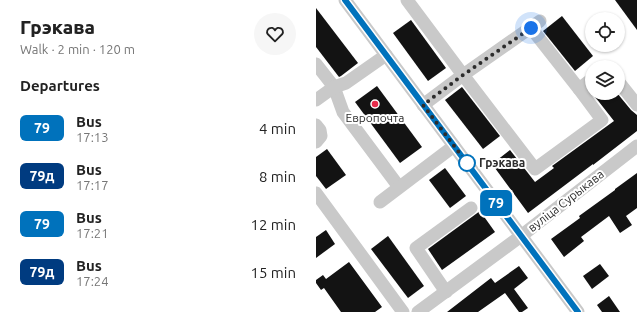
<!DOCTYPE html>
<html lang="en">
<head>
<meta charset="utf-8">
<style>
  :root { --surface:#fff; --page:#f6f6f6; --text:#222; --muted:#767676 }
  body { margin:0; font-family:Ubuntu,sans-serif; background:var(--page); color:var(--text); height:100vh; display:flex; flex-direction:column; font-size:15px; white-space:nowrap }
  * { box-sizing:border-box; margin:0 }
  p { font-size:13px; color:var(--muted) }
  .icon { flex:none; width:22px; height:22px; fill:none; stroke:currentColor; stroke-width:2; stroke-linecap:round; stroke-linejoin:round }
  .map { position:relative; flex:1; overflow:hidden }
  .panel { display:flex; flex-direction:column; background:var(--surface); width:316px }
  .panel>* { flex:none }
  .badge { padding:0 8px; border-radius:6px; font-size:14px; line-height:26px }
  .tools { position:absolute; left:269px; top:12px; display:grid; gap:8px }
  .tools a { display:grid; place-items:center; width:40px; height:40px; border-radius:50%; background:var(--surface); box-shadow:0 1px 3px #0004; font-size:20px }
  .you { position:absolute; width:20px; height:20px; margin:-10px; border:3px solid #fff; border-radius:50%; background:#1a73e8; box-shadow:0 0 0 6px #1a73e833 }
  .map>.badge { position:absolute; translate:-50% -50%; box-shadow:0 0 0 2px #fff }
  h2 { padding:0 20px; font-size:15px; line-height:36px }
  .round { display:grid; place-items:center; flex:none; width:42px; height:42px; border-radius:21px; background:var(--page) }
  .summary { display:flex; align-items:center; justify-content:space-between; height:68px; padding:0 20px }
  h1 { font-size:19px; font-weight:800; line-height:30px }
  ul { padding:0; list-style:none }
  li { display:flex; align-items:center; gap:12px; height:48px; padding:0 20px }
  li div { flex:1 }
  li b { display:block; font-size:15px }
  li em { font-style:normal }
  li .badge { min-width:44px; font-weight:700; text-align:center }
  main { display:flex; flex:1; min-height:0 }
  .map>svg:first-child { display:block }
  .building { fill:#131313 }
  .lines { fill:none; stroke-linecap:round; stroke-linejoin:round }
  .minor { stroke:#c9c9c9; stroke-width:13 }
  .line-casing { stroke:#fff; stroke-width:9 }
  .line { stroke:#0072bc; stroke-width:6 }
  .walk { stroke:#2c2c2c; stroke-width:4; stroke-dasharray:0 7.2 }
  .poi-dot { fill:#e72b4a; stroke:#fff; stroke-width:1.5 }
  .stop-dot { fill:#fff; stroke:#0072bc; stroke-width:2 }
  .labels { text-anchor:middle; stroke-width:4; stroke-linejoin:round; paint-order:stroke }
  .poi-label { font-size:12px; fill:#2c2c2c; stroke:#fff }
  .stop-label { font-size:12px; font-weight:bold; fill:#2c2c2c; stroke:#fff; text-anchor:start }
  .street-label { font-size:12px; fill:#2c2c2c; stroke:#fff }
</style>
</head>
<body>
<main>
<section class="panel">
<div class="summary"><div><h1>Грэкава</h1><p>Walk · 2 min · 120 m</p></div><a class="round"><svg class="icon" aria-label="heart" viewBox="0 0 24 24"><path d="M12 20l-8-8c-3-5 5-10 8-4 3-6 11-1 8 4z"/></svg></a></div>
<h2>Departures</h2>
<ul>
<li><span class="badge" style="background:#0072bc;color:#fff">79</span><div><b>Bus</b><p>17:13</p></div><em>4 min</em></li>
<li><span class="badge" style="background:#003b80;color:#fff">79д</span><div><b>Bus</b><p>17:17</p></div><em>8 min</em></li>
<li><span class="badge" style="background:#0072bc;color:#fff">79</span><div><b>Bus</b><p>17:21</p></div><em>12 min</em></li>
<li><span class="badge" style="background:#003b80;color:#fff">79д</span><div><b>Bus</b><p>17:24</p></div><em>15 min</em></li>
</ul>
</section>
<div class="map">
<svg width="321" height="312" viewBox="0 0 321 312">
  <rect width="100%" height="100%" fill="#fff"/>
  <g class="building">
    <path d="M299,0H321V30Z"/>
    <path d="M0,8L42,63L25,76L23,77L0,47Z"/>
    <path d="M246,16L277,56L259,71L227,31Z"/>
    <path d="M95,20L130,68L112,81L77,33Z"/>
    <path d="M61,86L106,147L84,163L39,102Z"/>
    <path d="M146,87L184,136L167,149L129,100Z"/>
    <path d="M276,93H301L315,110L321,115V131L277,165V164L212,213L176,164L194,150L219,182L238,168L236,166L298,121Z"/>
    <path d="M11,149L30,175L10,189L0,176V157Z"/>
    <path d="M129,168L150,196L134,208L113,180Z"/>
    <path d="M321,173V208L310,216L316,225L304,233L293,216L265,237L268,241L248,257L235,239L264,218L263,216L299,190V189Z"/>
    <path d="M164,211L179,232L126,270L112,249Z"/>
    <path d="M10,230L19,244L0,258V237Z"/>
    <path d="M72,236L108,286L92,298L55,249Z"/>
    <path d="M33,262L66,307L59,312H25L8,288L5,290L0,283V280L7,275L10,279Z"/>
    <path d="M284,264L293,276L276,289L267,276Z"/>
    <path d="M203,266L212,278L198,289L212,308L206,312H203L189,293L162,312H131L175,278L179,283Z"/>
    <path d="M293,296L304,312H286L281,305Z"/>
  </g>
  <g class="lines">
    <g class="minor">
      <path d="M29,0L262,312"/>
      <path d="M91,0L147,75L107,105"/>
      <path d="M224,21L147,75L219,169L286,120L263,89L276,79"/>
      <path d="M215,28L263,89"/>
      <path d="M0,64L18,87L27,112L83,187"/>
      <path d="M302,81L321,105"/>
      <path d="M0,100L18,87L30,83L70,55"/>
      <path d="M0,125L4,130L5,136L0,142"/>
      <path d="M0,193L87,312"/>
      <path d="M64,202L138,146"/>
      <path d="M130,292L100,248L155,208"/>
      <path d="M102,312L205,236L321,146"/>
    </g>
  </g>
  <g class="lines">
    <defs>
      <path id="line" d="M29,0L262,312"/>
    </defs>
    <use href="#line" class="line-casing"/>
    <use href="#line" class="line"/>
    <path class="walk" d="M151,163L107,105L147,75L215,28"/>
  </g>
  <circle class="poi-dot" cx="59" cy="104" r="4"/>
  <circle class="stop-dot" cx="151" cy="163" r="8"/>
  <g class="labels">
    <g class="poi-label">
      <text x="59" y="122">Европочта</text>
    </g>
    <g class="stop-label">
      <text x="163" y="167">Грэкава</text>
    </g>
    <g class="street-label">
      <text transform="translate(250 201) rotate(-38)" y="4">вуліца Сурыкава</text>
    </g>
  </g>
</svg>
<div class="tools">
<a><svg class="icon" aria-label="locate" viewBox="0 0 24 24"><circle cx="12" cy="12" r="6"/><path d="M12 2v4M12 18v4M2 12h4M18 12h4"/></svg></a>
<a><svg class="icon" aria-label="layers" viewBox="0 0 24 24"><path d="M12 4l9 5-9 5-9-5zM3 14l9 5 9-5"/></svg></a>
</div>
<div class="you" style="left:215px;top:28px"></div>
<b class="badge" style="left:180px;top:203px;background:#0072bc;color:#fff">79</b>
</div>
</main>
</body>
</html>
